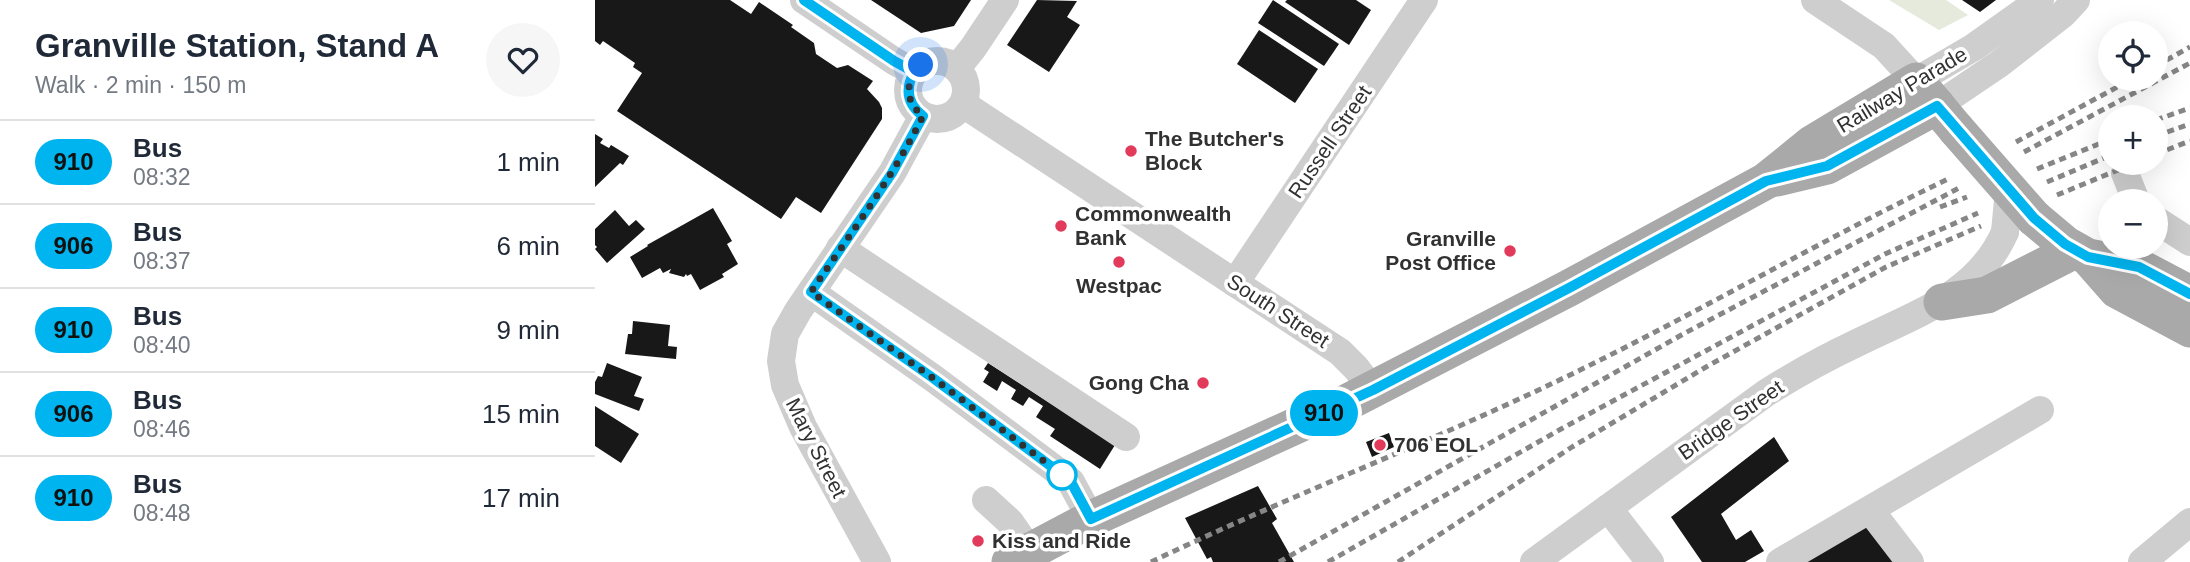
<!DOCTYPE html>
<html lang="en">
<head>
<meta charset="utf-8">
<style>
  :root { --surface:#fff; --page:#f6f6f7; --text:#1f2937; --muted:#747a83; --line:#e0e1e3 }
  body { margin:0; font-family:Arial,sans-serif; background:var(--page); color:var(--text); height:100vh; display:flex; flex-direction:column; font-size:26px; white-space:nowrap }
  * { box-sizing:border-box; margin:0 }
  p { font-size:23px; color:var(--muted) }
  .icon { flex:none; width:38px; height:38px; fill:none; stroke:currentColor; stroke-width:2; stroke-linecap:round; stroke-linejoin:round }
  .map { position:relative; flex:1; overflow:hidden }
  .panel { display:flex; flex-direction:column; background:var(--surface); width:595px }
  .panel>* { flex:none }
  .badge { padding:0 14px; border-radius:23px; font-size:24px; line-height:46px }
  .tools { position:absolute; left:1503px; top:21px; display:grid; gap:14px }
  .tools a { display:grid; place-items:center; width:70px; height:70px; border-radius:50%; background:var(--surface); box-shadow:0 7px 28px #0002; font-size:35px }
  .you { position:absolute; width:35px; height:35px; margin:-18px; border:5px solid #fff; border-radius:50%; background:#1a73e8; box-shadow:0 0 0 10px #1a73e833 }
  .map>.badge { position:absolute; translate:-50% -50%; box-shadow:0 0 0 4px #fff }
  .round { display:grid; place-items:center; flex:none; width:74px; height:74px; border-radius:37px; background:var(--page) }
  .summary { display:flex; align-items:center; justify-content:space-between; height:119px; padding:0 35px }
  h1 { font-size:33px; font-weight:700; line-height:52px }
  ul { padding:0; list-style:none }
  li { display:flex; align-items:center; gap:21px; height:84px; padding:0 35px; border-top:2px solid var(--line) }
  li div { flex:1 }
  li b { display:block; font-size:26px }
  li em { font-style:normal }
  li .badge { min-width:77px; font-weight:700; text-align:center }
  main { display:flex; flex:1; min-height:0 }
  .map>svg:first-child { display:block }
  .green { fill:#e6eadd }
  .building { fill:#181818 }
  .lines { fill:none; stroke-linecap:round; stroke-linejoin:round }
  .minor { stroke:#cecece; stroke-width:28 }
  .major { stroke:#a9a9a9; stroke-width:37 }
  .rail { stroke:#868686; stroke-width:5; stroke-dasharray:7 5; stroke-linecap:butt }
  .minor-bridge { stroke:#cecece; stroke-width:28 }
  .major-bridge { stroke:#a9a9a9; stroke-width:37 }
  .line-casing { stroke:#fff; stroke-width:16 }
  .line { stroke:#00b5ef; stroke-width:10 }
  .walk { stroke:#313131; stroke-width:7; stroke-dasharray:0 12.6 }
  .poi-dot { fill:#e23a5a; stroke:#fff; stroke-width:2.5 }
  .stop-dot { fill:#fff; stroke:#00b5ef; stroke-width:3.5 }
  .labels { text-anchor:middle; stroke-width:7; stroke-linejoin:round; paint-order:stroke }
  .street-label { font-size:21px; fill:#313131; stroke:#fff }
  .poi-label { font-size:21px; font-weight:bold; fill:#313131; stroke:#fff; text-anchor:start }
</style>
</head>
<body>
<main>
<section class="panel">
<div class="summary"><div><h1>Granville Station, Stand A</h1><p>Walk · 2 min · 150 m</p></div><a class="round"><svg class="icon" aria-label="heart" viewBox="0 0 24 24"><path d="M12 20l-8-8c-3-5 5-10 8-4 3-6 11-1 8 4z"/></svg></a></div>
<ul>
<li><span class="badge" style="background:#00b5ef;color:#111">910</span><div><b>Bus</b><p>08:32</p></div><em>1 min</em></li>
<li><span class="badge" style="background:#00b5ef;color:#111">906</span><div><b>Bus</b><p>08:37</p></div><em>6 min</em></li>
<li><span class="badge" style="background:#00b5ef;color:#111">910</span><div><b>Bus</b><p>08:40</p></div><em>9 min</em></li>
<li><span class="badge" style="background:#00b5ef;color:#111">906</span><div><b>Bus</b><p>08:46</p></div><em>15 min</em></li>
<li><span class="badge" style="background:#00b5ef;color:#111">910</span><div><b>Bus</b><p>08:48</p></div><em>17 min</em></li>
</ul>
</section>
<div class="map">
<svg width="1595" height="562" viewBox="0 0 1595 562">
  <rect width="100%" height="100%" fill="#fff"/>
  <path class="green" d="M1294,0H1351L1373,15L1344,30Z"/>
  <g class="building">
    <path d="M0,0H135L156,14L164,2L198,25L196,27L219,43L221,54L242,68L253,65L278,81L272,89L284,102L287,108V119L226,213L201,197L186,219L22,111L47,73L38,67L40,63L8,41L5,45L0,41Z"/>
    <path d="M276,0H376L359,26L326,33Z"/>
    <path d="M442,0L482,1L472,17L485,25L454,72L412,45Z"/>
    <path d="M678,0L744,44L729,66L663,23Z"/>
    <path d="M692,0H761L776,10L754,45L690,2Z"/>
    <path d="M1367,0H1401L1385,12Z"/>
    <path d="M664,30L723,69L700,103L642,64Z"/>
    <path d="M0,134L8,139L5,143L14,148L16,145L34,156L28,165L25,163L0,187Z"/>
    <path d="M118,208L137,241L132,244L143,264L127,274L129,277L105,290L96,274L92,276L91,274L89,277L74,273L76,269L68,273L65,268L47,278L35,257L53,246L52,245Z"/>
    <path d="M20,210L34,226L41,220L50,229L12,263L0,249L2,247L0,245V229Z"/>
    <path d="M38,321L75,325L73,346L82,347L81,359L30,354L33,334H37Z"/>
    <path d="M12,363L47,377L39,396L49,399L44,411L0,394V382L3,376L7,377Z"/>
    <path d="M393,363L520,445L505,469L455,436L460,429L441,417L448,406L434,397L428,406L416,399L421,390L407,381L402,391L388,382L394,372L389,369Z"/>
    <path d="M0,406L44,434L26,463L0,446Z"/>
    <path d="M794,433L799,447L777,457L771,442Z"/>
    <path d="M1179,437L1194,461L1126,514L1141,540L1156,530L1169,551L1150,562H1107L1076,517Z"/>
    <path d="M663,486L682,519L677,523L699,562H618L616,557L612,559L590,518Z"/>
    <path d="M1268,520L1301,562H1198Z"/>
  </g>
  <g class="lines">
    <g class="minor">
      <path d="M209,0L299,61L319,72"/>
      <path d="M1220,0L1289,46L1321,81L1379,47L1445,0"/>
      <circle cx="342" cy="90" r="29"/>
      <path d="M362,68L378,48L410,0"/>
      <path d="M368,104L745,352L761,368L778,390"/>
      <path d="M1342,106L1404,64L1468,14L1481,0"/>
      <path d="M1530,173L1541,201"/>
      <path d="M1561,220L1595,242"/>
      <path d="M245,248L531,437"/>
      <path d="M640,283L829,0"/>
      <path d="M216,292L338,378L469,476L476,482L496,519"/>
      <path d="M391,500L415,522L435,551"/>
      <path d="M1013,508L1055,562"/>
      <path d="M1275,510L1315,562"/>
      <path d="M282,562L208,427L190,385L186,361L190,334L203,311L297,173L328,116"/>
      <path d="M939,562L1171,393C1201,374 1232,357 1264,342C1321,314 1383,294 1410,232"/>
      <path d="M1185,562L1445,410"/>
      <path d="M1547,562L1595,522"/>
    </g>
    <g class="major">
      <path d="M1182,178L1232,166L1342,106"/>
      <path d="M1439,218L1470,244L1493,257L1544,267L1595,294"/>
      <path d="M1493,257L1522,290L1595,329"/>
      <path d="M1347,302L1392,295L1480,250"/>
      <path d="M415,562L496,519L753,402L974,288L1171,181L1218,143L1321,81L1361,129"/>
    </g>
    <g class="rail">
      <path d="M1561,66L1595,47"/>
      <path d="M1561,120L1595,108"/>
      <path d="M1561,136L1595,124"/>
      <path d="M1421,142L1537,79"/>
      <path d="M1429,152L1595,63"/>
      <path d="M1561,154L1595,141"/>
      <path d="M1442,169L1516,139"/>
      <path d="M1452,182L1516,155"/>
      <path d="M1462,195L1540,163"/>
      <path d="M1345,207L1372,197"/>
      <path d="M556,562C681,502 811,452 937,393C1079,327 1214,246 1355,178"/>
      <path d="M684,562L1090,333L1364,188"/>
      <path d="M733,562L966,429L1290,254L1383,213"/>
      <path d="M803,562L977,447L1111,367L1291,267L1386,226"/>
    </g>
    <path class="minor-bridge" d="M1410,232L1414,189"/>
    <path class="major-bridge" d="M1361,129L1439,218"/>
  </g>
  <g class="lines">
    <defs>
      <path id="line" d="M209,0L299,61L319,72C310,89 312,104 328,116L297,173L216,292L338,378L469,476L476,482L496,519L778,390L974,288L1171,181L1232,166L1342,106L1439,218L1470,244L1493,257L1544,267L1595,294"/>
    </defs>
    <use href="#line" class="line-casing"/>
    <use href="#line" class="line"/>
    <path class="walk" d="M326,65C310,81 309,101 328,116C297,179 255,234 216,292L338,378L469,476L467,475"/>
  </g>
  <g class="poi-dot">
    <circle cx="536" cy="151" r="7"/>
    <circle cx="466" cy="226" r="7"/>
    <circle cx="915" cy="251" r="7"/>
    <circle cx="524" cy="262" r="7"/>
    <circle cx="608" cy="383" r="7"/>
    <circle cx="785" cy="445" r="7"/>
    <circle cx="383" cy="541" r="7"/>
  </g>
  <circle class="stop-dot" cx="467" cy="475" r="14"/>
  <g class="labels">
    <g class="street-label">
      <text transform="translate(1307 90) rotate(-31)" y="7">Railway Parade</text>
      <text transform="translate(735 142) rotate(-56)" y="7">Russell Street</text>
      <text transform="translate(683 311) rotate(33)" y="7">South Street</text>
      <text transform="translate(1136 420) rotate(-35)" y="7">Bridge Street</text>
      <text transform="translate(221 448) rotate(63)" y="7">Mary Street</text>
    </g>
    <g class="poi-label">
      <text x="550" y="146">The Butcher's<tspan x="550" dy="24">Block</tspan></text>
      <text x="480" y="221">Commonwealth<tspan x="480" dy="24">Bank</tspan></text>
      <text x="901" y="246" text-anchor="end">Granville<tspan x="901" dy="24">Post Office</tspan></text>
      <text x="524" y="293" text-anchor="middle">Westpac</text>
      <text x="594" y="390" text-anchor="end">Gong Cha</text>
      <text x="799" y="452">706 EOL</text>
      <text x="397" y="548">Kiss and Ride</text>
    </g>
  </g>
</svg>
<div class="tools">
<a><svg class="icon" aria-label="locate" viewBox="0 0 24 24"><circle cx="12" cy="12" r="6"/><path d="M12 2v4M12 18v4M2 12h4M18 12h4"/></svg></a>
<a>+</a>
<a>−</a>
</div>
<div class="you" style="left:326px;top:65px"></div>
<b class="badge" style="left:729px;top:413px;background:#00b5ef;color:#111">910</b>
</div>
</main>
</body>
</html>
